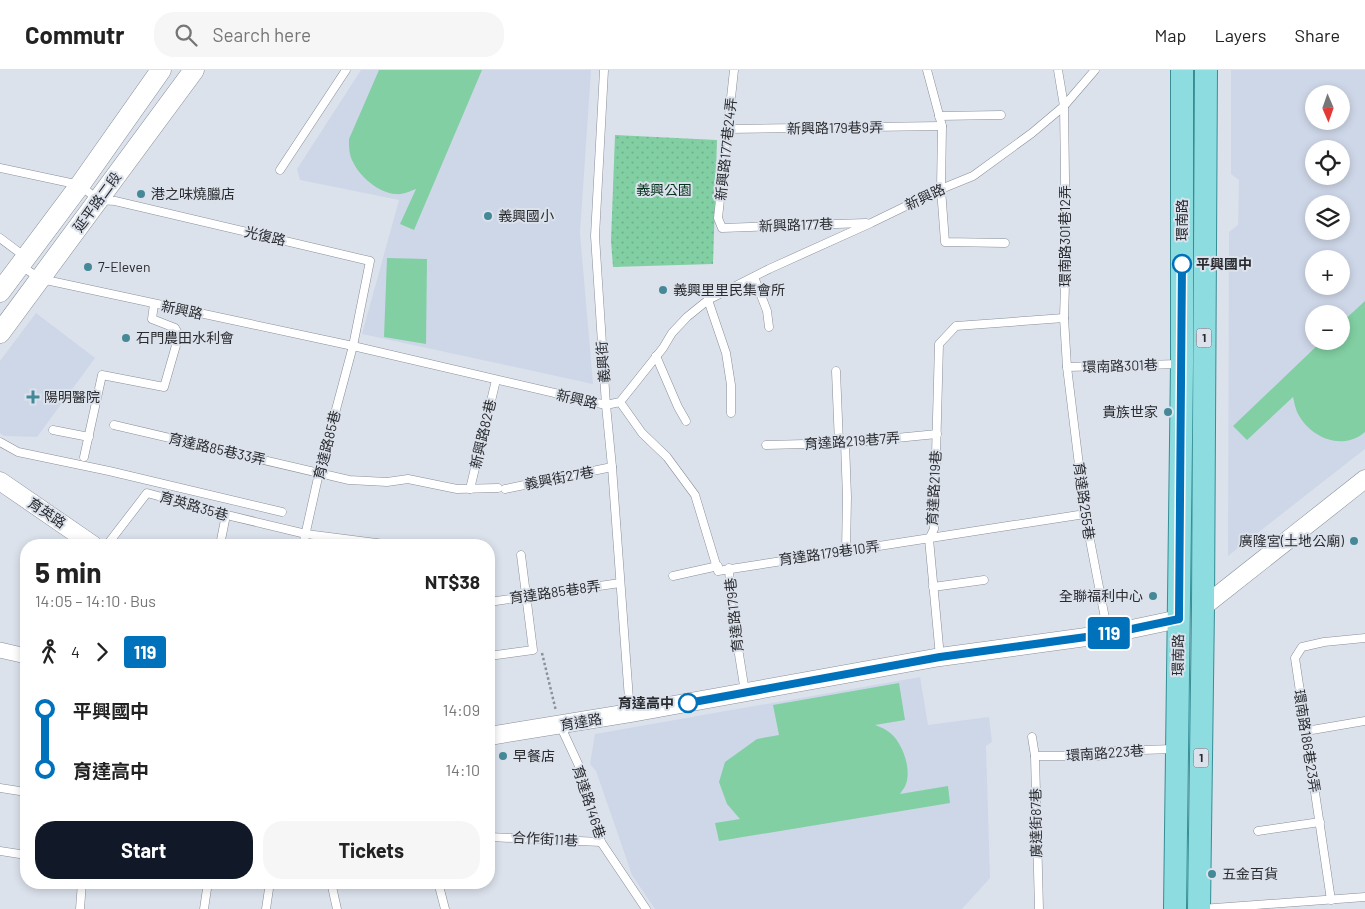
<!DOCTYPE html>
<html lang="en">
<head>
<meta charset="utf-8">
<style>
  :root { --surface:#fff; --page:#f6f6f6; --text:#222; --muted:#767676; --line:#e0e0e0; --accent:#111827 }
  body { margin:0; font-family:Barlow,"Noto Sans TC",sans-serif; background:var(--page); color:var(--text); height:100vh; display:flex; flex-direction:column; font-size:19px; white-space:nowrap }
  * { box-sizing:border-box; margin:0 }
  p { font-size:16px; color:var(--muted) }
  .icon { flex:none; width:28px; height:28px; fill:none; stroke:currentColor; stroke-width:2; stroke-linecap:round; stroke-linejoin:round }
  .map { position:relative; flex:1; overflow:hidden }
  .details { position:absolute; left:20px; top:469px; width:475px; height:350px; display:flex; flex-direction:column; background:var(--surface); border-radius:20px; box-shadow:0 2px 8px #0003 }
  .details>* { flex:none }
  .badge { padding:0 10px; border-radius:4px; font-size:18px; line-height:32px }
  .needle { width:32px; rotate:178deg }
  .fabs { position:absolute; left:1305px; top:15px; display:grid; gap:10px }
  .fabs a { display:grid; place-items:center; width:45px; height:45px; border-radius:50%; background:var(--surface); box-shadow:0 2px 8px #0003; font-size:25px }
  .map>.badge { position:absolute; translate:-50% -50%; box-shadow:0 0 0 2px #fff }
  .legs { display:flex; align-items:center; gap:8px; height:55px; padding:0 15px; font-size:16px }
  .legs p { margin-inline-start:auto }
  .headline { display:flex; align-items:center; justify-content:space-between; height:85px; padding:0 15px }
  h1 { font-size:28px; font-weight:700; line-height:38px }
  .action { display:flex; gap:10px; margin-top:auto; padding:10px 15px }
  .action a { flex:1; height:58px; border-radius:20px; background:var(--accent); color:#fff; font-size:20px; font-weight:700; line-height:58px; text-align:center }
  .action a+a { background:var(--page); color:var(--text) }
  ul { padding:0 15px; list-style:none }
  li { display:flex; align-items:center; gap:18px; height:60px; font-size:19px }
  li i { display:grid; place-items:center; width:8px; height:100%; margin:0 6px; background:currentColor }
  li i::after { content:''; width:12px; height:12px; margin:-6px; border:4px solid; border-radius:50%; background:var(--surface) }
  li p { margin-inline-start:auto }
  li:first-child i { background:linear-gradient(#0000 50%,currentColor 0) }
  li:last-child i { background:linear-gradient(currentColor 50%,#0000 0) }
  header { display:flex; align-items:center; gap:30px; box-sizing:border-box; height:70px; padding:0 25px; background:var(--surface); border-bottom:1px solid var(--line) }
  header strong { font-size:24px }
  nav { display:flex; gap:28px; margin-inline-start:auto; font-size:18px }
  .search { width:350px; height:45px; background:var(--page); display:flex; align-items:center; gap:12px; box-sizing:border-box; padding:0 18px; border-radius:20px; color:var(--muted); font-size:19px }
  .map>svg:first-child { display:block }
  .built { fill:#ced7e8; fill-rule:evenodd }
  .park { fill:url(#park-dots) }
  .pitch { fill:#82cfa3 }
  .lines { fill:none; stroke-linecap:round; stroke-linejoin:round }
  .service-casing { stroke:#898f98; stroke-width:9 }
  .minor-casing { stroke:#898f98; stroke-width:16 }
  .tertiary-casing { stroke:#898f98; stroke-width:19 }
  .secondary-casing { stroke:#898f98; stroke-width:21 }
  .primary-casing { stroke:#378e95; stroke-width:24 }
  .path { stroke:#8c9097; stroke-width:2.5; stroke-dasharray:2.5 2.5; stroke-linecap:butt }
  .service { stroke:#fff; stroke-width:8 }
  .minor { stroke:#fff; stroke-width:15 }
  .tertiary { stroke:#fff; stroke-width:18 }
  .secondary { stroke:#fff; stroke-width:20 }
  .primary { stroke:#8cdce0; stroke-width:22 }
  .line-1-casing { stroke:#fff; stroke-width:11 }
  .line-1 { stroke:#0072bc; stroke-width:8 }
  .poi-dot { fill:#458998; stroke:#dce2ec; stroke-width:2 }
  .stop-1-dot { fill:#fff; stroke:#0072bc; stroke-width:2.5 }
  .labels { text-anchor:middle; stroke-width:4; stroke-linejoin:round; paint-order:stroke }
  .shield { fill:#dce2ec; stroke:#5f6268; stroke-width:1 }
  .shield-label { font-size:12px; font-weight:bold; fill:#292b2f }
  .street-label { font-size:14px; fill:#292b2f; stroke:#dce2ec }
  .park-label { font-size:14px; fill:#06331e; stroke:#dce2ec }
  .poi-label { font-size:14px; fill:#292b2f; stroke:#dce2ec; text-anchor:start }
  .stop-label { font-size:14px; font-weight:bold; fill:#292b2f; stroke:#dce2ec; text-anchor:start }
</style>
</head>
<body>
<header>
<strong>Commutr</strong>
<div class="search"><svg class="icon" aria-label="search" viewBox="0 0 24 24"><circle cx="10" cy="10" r="6"/><path d="M15 15l6 6"/></svg>Search here</div>
<nav><a>Map</a><a>Layers</a><a>Share</a></nav>
</header>
<div class="map">
<svg width="1365" height="839" viewBox="0 0 1365 839">
  <defs>
    <pattern id="park-dots" width="8" height="8" patternUnits="userSpaceOnUse" patternTransform="scale(1.25)"><rect width="8" height="8" fill="#82cfa3"/><path d="M2 2h.1M6 6h.1" fill="none" stroke="#70b28d" stroke-width="1.8" stroke-linecap="round"/></pattern>
  </defs>
  <rect width="100%" height="100%" fill="#dce2ec"/>
  <g class="built">
    <path d="M361,0H591L580,163L593,314L362,264L399,130L300,110L297,99Z"/>
    <path d="M1231,0H1365V379L1228,486L1229,162L1238,155L1239,110L1231,104ZM1314,24H1341V51H1314ZM1314,79H1341V106H1314ZM1314,134H1341V161H1314ZM1314,189H1341V216H1314ZM1314,244H1341V271H1314Z"/>
    <path d="M36,243L95,288L37,367L4,366L0,363V291Z"/>
    <path d="M920,607L928,655L989,647L992,672L986,676L990,808L962,839H655L632,805L596,701L590,694L595,664Z"/>
  </g>
  <path class="park" d="M615,65L717,70L713,194L613,197L611,171Z"/>
  <g class="pitch">
    <path d="M379,0H482L414,160L400,154L416,119C410,121 403,125 396,124C379,123 360,107 353,92C349,85 349,77 349,69Z"/>
    <path d="M387,188L427,189L426,274L384,267Z"/>
    <path d="M1365,231V362C1342,382 1309,367 1297,342C1295,337 1294,331 1293,327L1247,370L1233,356L1322,271H1341V253Z"/>
    <path d="M899,613L905,650L875,655C878,656 883,658 886,660C901,668 912,697 906,714C905,717 902,721 900,724L948,716L950,733L719,771L715,753L740,749L727,734L719,712L725,692L757,669L779,665L773,635Z"/>
  </g>
  <g class="lines">
    <defs>
      <g id="service">
        <path d="M604,0L595,166L606,335L612,397L630,643"/>
        <path d="M734,0L718,148L722,158L866,153"/>
        <path d="M927,0L942,56L941,119L945,172L1005,173"/>
        <path d="M1058,0L1064,36L1066,180L1064,248L1067,297L1085,444L1108,564"/>
        <path d="M939,46L1001,45"/>
        <path d="M728,59L942,56"/>
        <path d="M0,98L80,115L98,130L115,131L370,191L353,276L319,403L303,475"/>
        <path d="M280,100L346,0"/>
        <path d="M0,168L24,186"/>
        <path d="M21,196L41,209L353,276L606,335L620,332L663,278L672,263L687,247L708,230L769,199L871,153L941,119L973,106L1032,63L1064,36L1095,0"/>
        <path d="M754,207L767,241L769,257"/>
        <path d="M708,230L726,283L731,315V343"/>
        <path d="M656,286L678,337L686,351"/>
        <path d="M1067,297L1180,294"/>
        <path d="M836,301L839,374"/>
        <path d="M620,332L642,363L667,387L695,425L718,501L1085,444"/>
        <path d="M114,355L349,410L387,412L408,409L457,419L498,418"/>
        <path d="M53,360L89,367"/>
        <path d="M0,372L18,382L109,401L282,442"/>
        <path d="M845,373L847,427L846,481"/>
        <path d="M766,375L845,373L937,364"/>
        <path d="M84,387L102,305L164,317L179,265L175,258L152,249L154,234"/>
        <path d="M470,419L496,310"/>
        <path d="M505,419L612,397"/>
        <path d="M107,475L147,423L231,446L306,464L392,475"/>
        <path d="M220,475L226,445"/>
        <path d="M729,498L731,534L745,622"/>
        <path d="M673,506L718,496"/>
        <path d="M933,517L984,510"/>
        <path d="M489,532L620,513"/>
        <path d="M489,586L533,580L521,485"/>
        <path d="M940,587L929,469L934,459L939,274L956,256L1064,248"/>
        <path d="M560,655L580,698L601,772L646,839"/>
        <path d="M1306,661L1365,651"/>
        <path d="M1032,667L1035,686L1039,839"/>
        <path d="M1035,686H1106L1109,681L1174,679"/>
        <path d="M0,718L26,722"/>
        <path d="M1258,761L1320,752"/>
        <path d="M489,767L601,772"/>
        <path d="M0,781L26,785"/>
        <path d="M331,812L337,839"/>
        <path d="M438,812L445,839"/>
        <path d="M1331,830L1295,588L1302,577L1324,572L1365,568"/>
        <path d="M80,839L82,812"/>
        <path d="M204,839L208,812"/>
        <path d="M266,839L270,812"/>
        <path d="M1201,839L1365,827"/>
      </g>
      <path id="minor" d="M0,580L26,586"/>
      <g id="tertiary">
        <path d="M0,411L93,475"/>
        <path d="M1203,537L1365,409"/>
        <path d="M489,666L630,643L940,587L1108,564L1179,549"/>
      </g>
      <g id="secondary">
        <path d="M0,222L80,115L161,0"/>
        <path d="M0,263L194,0"/>
      </g>
      <g id="primary">
        <path d="M1175,839L1182,294V0"/>
        <path d="M1199,839L1203,537L1206,0"/>
      </g>
    </defs>
    <use href="#service" class="service-casing"/>
    <use href="#minor" class="minor-casing"/>
    <use href="#tertiary" class="tertiary-casing"/>
    <use href="#secondary" class="secondary-casing"/>
    <use href="#primary" class="primary-casing"/>
    <path class="path" d="M542,583L556,641"/>
    <use href="#service" class="service"/>
    <use href="#minor" class="minor"/>
    <use href="#tertiary" class="tertiary"/>
    <use href="#secondary" class="secondary"/>
    <use href="#primary" class="primary"/>
  </g>
  <g class="lines">
    <defs>
      <path id="line-1" d="M688,633L940,587L1108,564L1179,549L1182,194"/>
    </defs>
    <use href="#line-1" class="line-1-casing"/>
    <use href="#line-1" class="line-1"/>
  </g>
  <g class="poi-dot">
    <circle cx="141" cy="124" r="5"/>
    <circle cx="488" cy="146" r="5"/>
    <circle cx="88" cy="197" r="5"/>
    <circle cx="663" cy="220" r="5"/>
    <circle cx="126" cy="268" r="5"/>
    <path d="M30.5 319.5h5v5h5v5h-5v5h-5v-5h-5v-5h5z"/>
    <circle cx="1168" cy="342" r="5"/>
    <circle cx="1354" cy="471" r="5"/>
    <circle cx="1153" cy="526" r="5"/>
    <circle cx="503" cy="686" r="5"/>
    <circle cx="1212" cy="804" r="5"/>
  </g>
  <g class="stop-1-dot">
    <circle cx="1182" cy="194" r="9"/>
    <circle cx="688" cy="633" r="9"/>
  </g>
  <g class="labels">
    <g class="shield">
      <rect x="1196.5" y="258.5" width="15" height="19" rx="4"/>
      <rect x="1193.5" y="678.5" width="15" height="19" rx="4"/>
    </g>
    <g class="shield-label">
      <text x="1204" y="272">1</text>
      <text x="1201" y="692">1</text>
    </g>
    <g class="street-label">
      <text transform="translate(835 58) rotate(-1)" y="5">新興路179巷9弄</text>
      <text transform="translate(726 79) rotate(-84)" y="5">新興路177巷24弄</text>
      <text transform="translate(925 127) rotate(-25)" y="5">新興路</text>
      <text transform="translate(97 132) rotate(-54)" y="5">延平路二段</text>
      <text transform="translate(1182 150) rotate(-90)" y="5">環南路</text>
      <text transform="translate(796 155) rotate(-2)" y="5">新興路177巷</text>
      <text transform="translate(265 166) rotate(13)" y="5">光復路</text>
      <text transform="translate(1065 166) rotate(-90)" y="5">環南路301巷12弄</text>
      <text transform="translate(182 240) rotate(12)" y="5">新興路</text>
      <text transform="translate(603 292) rotate(-94)" y="5">義興街</text>
      <text transform="translate(1120 296) rotate(-2)" y="5">環南路301巷</text>
      <text transform="translate(577 329) rotate(13)" y="5">新興路</text>
      <text transform="translate(483 364) rotate(-77)" y="5">新興路82巷</text>
      <text transform="translate(852 371) rotate(-4)" y="5">育達路219巷7弄</text>
      <text transform="translate(327 375) rotate(-76)" y="5">育達路85巷</text>
      <text transform="translate(217 379) rotate(13)" y="5">育達路85巷33弄</text>
      <text transform="translate(559 408) rotate(-11)" y="5">義興街27巷</text>
      <text transform="translate(934 418) rotate(-87)" y="5">育達路219巷</text>
      <text transform="translate(1084 431) rotate(82)" y="5">育達路255巷</text>
      <text transform="translate(194 436) rotate(16)" y="5">育英路35巷</text>
      <text transform="translate(47 443) rotate(34)" y="5">育英路</text>
      <text transform="translate(829 483) rotate(-8)" y="5">育達路179巷10弄</text>
      <text transform="translate(555 522) rotate(-8)" y="5">育達路85巷8弄</text>
      <text transform="translate(734 545) rotate(-96)" y="5">育達路179巷</text>
      <text transform="translate(1178 585) rotate(-89)" y="5">環南路</text>
      <text transform="translate(581 652) rotate(-10)" y="5">育達路</text>
      <text transform="translate(1307 671) rotate(81)" y="5">環南路186巷23弄</text>
      <text transform="translate(1105 683) rotate(-4)" y="5">環南路223巷</text>
      <text transform="translate(589 732) rotate(72)" y="5">育達路146巷</text>
      <text transform="translate(1036 753) rotate(-91)" y="5">廣達街87巷</text>
      <text transform="translate(545 769) rotate(3)" y="5">合作街11巷</text>
    </g>
    <g class="park-label">
      <text x="664" y="125">義興公園</text>
    </g>
    <g class="poi-label">
      <text x="151" y="129">港之味燒臘店</text>
      <text x="498" y="151">義興國小</text>
      <text x="98" y="202">7-Eleven</text>
      <text x="673" y="225">義興里里民集會所</text>
      <text x="136" y="273">石門農田水利會</text>
      <text x="44" y="332">陽明醫院</text>
      <text x="1158" y="347" text-anchor="end">貴族世家</text>
      <text x="1344" y="476" text-anchor="end">廣隆宮(土地公廟)</text>
      <text x="1143" y="531" text-anchor="end">全聯福利中心</text>
      <text x="513" y="691">早餐店</text>
      <text x="1222" y="809">五金百貨</text>
    </g>
    <g class="stop-label">
      <text x="1196" y="199">平興國中</text>
      <text x="674" y="638" text-anchor="end">育達高中</text>
    </g>
  </g>
</svg>
<div class="fabs">
<a><svg class="needle" viewBox="-14 -14 28 28"><path d="M0-13l5 13h-10z" fill="#e53935"/><path d="M0 13l5-13h-10z" fill="#767676"/></svg></a>
<a><svg class="icon" aria-label="locate" viewBox="0 0 24 24"><circle cx="12" cy="12" r="6"/><path d="M12 2v4M12 18v4M2 12h4M18 12h4"/></svg></a>
<a><svg class="icon" aria-label="layers" viewBox="0 0 24 24"><path d="M12 4l9 5-9 5-9-5zM3 14l9 5 9-5"/></svg></a>
<a>+</a>
<a>−</a>
</div>
<b class="badge" style="left:1109px;top:563px;background:#0072bc;color:#fff">119</b>
<section class="details">
<div class="headline"><div><h1>5 min</h1><p>14:05 – 14:10 · Bus</p></div><b>NT$38</b></div>
<div class="legs"><svg class="icon" aria-label="walk" viewBox="0 0 24 24"><circle cx="13" cy="4" r="2"/><path d="M13 8l-2 6 4 7M11 14l-3 7M7 12l3-4h3l4 4"/></svg>4<svg class="icon" aria-label="forward" viewBox="0 0 24 24"><path d="M9 5l7 7-7 7"/></svg><b class="badge" style="background:#0072bc;color:#fff">119</b></div>
<ul>
<li><i style="color:#0072bc"></i><b>平興國中</b><p>14:09</p></li>
<li><i style="color:#0072bc"></i><b>育達高中</b><p>14:10</p></li>
</ul>
<div class="action"><a>Start</a><a>Tickets</a></div>
</section>
</div>
</body>
</html>
